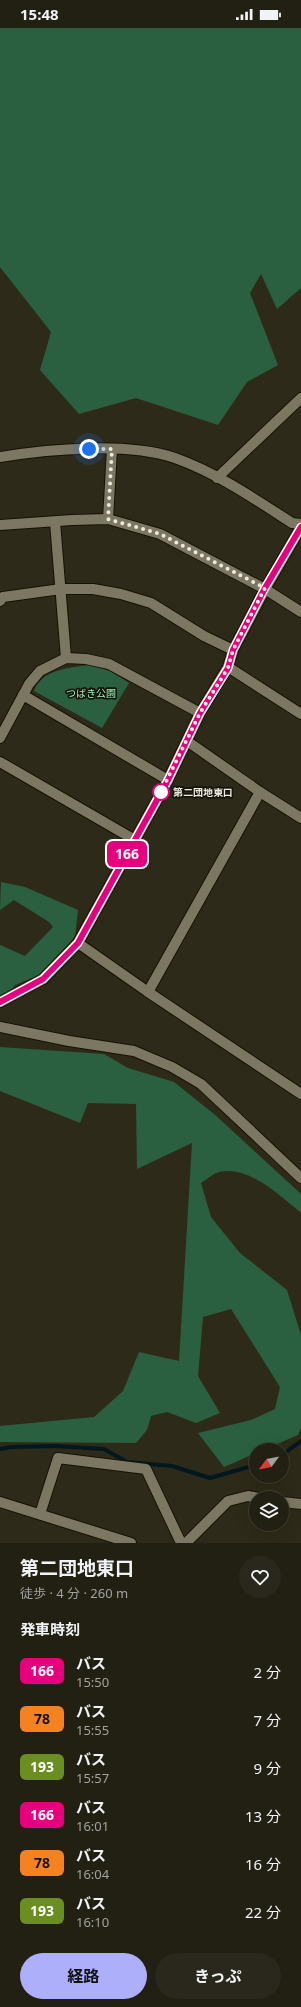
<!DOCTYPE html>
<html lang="ja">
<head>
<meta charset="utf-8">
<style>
  :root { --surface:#222013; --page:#2a281c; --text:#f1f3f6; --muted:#a2a3a0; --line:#3f3e33; --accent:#adaffb }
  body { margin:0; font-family:"Noto Sans","Noto Sans JP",sans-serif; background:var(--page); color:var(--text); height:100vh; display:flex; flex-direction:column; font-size:15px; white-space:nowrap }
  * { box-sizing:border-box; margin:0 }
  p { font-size:13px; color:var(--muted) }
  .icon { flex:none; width:22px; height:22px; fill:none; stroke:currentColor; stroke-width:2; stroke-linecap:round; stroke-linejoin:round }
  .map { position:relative; height:1515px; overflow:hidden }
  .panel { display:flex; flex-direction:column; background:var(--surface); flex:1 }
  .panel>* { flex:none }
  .badge { padding:0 8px; border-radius:6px; font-size:14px; line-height:26px }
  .needle { width:26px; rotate:238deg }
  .tools { position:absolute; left:249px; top:1415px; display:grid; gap:8px }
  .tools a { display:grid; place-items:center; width:40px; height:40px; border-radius:50%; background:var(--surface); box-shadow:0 4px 16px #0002,0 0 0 1px var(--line); font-size:20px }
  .you { position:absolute; width:20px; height:20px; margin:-10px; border:3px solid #fff; border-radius:50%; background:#1a73e8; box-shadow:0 0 0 6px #1a73e833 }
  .map>.badge { position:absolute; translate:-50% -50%; box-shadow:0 0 0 2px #fff }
  h2 { padding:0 20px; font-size:15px; line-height:36px }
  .round { display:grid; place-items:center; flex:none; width:42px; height:42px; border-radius:21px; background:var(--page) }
  .overview { display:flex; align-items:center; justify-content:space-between; height:68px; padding:0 20px }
  h1 { font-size:19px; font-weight:700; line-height:30px }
  .action { display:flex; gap:8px; margin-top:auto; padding:8px 20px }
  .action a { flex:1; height:46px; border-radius:24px; background:var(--accent); color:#111; font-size:16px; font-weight:700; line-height:46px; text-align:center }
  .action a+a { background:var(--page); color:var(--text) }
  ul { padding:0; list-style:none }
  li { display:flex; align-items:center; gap:12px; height:48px; padding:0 20px }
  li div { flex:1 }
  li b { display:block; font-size:15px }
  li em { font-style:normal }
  li .badge { min-width:44px; font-weight:700; text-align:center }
  .status { display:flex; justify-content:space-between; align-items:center; height:28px; padding:0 20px; background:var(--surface); direction:ltr }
  .status svg { height:11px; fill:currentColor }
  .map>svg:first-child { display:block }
  .green { fill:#2a603f }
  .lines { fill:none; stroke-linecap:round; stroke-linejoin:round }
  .stream { stroke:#01181f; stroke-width:4 }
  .street-casing { stroke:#161203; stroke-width:12 }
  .secondary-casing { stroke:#161203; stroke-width:12 }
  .street { stroke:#7b7763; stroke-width:10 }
  .secondary { stroke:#7b7763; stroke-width:10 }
  .line-casing { stroke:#fff; stroke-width:9 }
  .line { stroke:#e6007e; stroke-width:6 }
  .walk { stroke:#ece9de; stroke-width:4; stroke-dasharray:0 7.2 }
  .stop-dot { fill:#fff; stroke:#e6007e; stroke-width:2 }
  .labels { text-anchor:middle; stroke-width:3.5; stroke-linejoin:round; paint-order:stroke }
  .park-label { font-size:10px; fill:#9bf0b7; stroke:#14130b }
  .stop-label { font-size:10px; font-weight:bold; fill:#ece9de; stroke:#14130b; text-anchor:start }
</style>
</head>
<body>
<div class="status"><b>15:48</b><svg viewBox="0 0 49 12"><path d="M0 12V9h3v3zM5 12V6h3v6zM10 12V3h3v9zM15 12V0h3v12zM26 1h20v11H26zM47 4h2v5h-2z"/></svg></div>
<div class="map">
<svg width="301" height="1515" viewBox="0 0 301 1515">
  <rect width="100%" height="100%" fill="#2e2a19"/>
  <g class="green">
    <path d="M0,0H301V260L277,281L261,246L250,265L278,337L247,354L218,397L136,370L79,386L40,342L51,304L0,239Z"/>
    <path d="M89,637L110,643L129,655L102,700L34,663C42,641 69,640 89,637Z"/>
    <path d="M1,854L25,859L78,882L75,908L45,945L15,957L6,972L0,975V917L25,928L53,899L49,894L14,872L0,882Z"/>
    <path d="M0,1019L104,1026L128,1040L174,1054L214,1086L301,1166V1185C280,1168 249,1137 219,1144C214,1145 206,1152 201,1155L211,1189L240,1225L287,1262L301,1307V1400L298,1407L263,1422H256V1425L224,1439L198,1405L251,1392L275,1381L280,1359L231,1281L203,1289L198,1348L220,1385L196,1395L167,1384L151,1388L147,1402L136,1415L0,1414V1398L94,1389L123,1363L139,1324L179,1333L192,1115L137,1141L136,1076L88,1075L80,1095L0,1063Z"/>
  </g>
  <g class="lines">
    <g class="stream">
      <path d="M0,1421L11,1419L55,1418L104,1421L127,1434L172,1438L210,1450L256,1437"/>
      <path d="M282,1427L301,1413"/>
    </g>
    <defs>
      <g id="street">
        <path d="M0,429C50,421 127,414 175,430C217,445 255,471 292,495L301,496"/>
        <path d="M217,450L301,370"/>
        <path d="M108,491L112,421"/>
        <path d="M55,494L66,630"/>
        <path d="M0,497L72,492L108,491L160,506L265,561L301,584"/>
        <path d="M0,573L3,569L61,561H93L121,566L151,575L204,608L233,622"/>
        <path d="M23,667L168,752"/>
        <path d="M0,710L29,656L40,643L66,630L86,631L109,636L200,685"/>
        <path d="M187,713L260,764L301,790"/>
        <path d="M0,734L135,812"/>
        <path d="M78,915L148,964L301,1066"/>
        <path d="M148,964L260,764"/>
        <path d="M0,1474L131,1515"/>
        <path d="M40,1486L58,1430L146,1441L181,1515"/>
      </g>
      <g id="secondary">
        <path d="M228,639L301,686"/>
        <path d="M0,974L43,951L78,915L168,752L200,685L228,639L233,622L265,561L301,499"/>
        <path d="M0,999L69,1013L134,1023L172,1039L201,1056L301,1150"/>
        <path d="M282,1474L301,1476"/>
        <path d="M186,1515L228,1473L248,1468L259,1470"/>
      </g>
    </defs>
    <use href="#street" class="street-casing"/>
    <use href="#secondary" class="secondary-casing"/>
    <use href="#street" class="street"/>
    <use href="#secondary" class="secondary"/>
  </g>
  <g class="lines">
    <defs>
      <path id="line" d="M0,974L43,951L78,915L168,752L200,685L228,640L233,622L265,560L301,499"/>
    </defs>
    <use href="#line" class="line-casing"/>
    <use href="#line" class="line"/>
    <path class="walk" d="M89,421H112L108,491L160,506L265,560L233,622L228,640L200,685L161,764"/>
  </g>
  <circle class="stop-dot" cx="161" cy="764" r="8"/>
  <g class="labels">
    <g class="park-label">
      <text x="91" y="669">つばき公園</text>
    </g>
    <g class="stop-label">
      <text x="173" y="768">第二団地東口</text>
    </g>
  </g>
</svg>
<div class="tools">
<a><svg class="needle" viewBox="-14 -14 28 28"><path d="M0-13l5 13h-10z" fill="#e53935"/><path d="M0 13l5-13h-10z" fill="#a2a3a0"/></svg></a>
<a><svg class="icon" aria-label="layers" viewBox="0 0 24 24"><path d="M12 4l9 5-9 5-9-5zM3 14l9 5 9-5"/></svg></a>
</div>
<div class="you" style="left:89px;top:421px"></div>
<b class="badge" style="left:127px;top:826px;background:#e6007e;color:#fff">166</b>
</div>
<section class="panel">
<div class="overview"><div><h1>第二団地東口</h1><p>徒歩 · 4 分 · 260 m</p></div><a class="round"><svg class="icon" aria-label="heart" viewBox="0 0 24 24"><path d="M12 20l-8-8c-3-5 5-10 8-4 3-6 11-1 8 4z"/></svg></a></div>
<h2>発車時刻</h2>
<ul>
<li><span class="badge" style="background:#e6007e;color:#fff">166</span><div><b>バス</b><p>15:50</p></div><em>2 分</em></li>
<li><span class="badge" style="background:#f58220;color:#111">78</span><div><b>バス</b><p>15:55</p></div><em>7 分</em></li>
<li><span class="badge" style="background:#6b8e23;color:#fff">193</span><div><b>バス</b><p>15:57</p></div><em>9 分</em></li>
<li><span class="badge" style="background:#e6007e;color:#fff">166</span><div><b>バス</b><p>16:01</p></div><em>13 分</em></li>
<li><span class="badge" style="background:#f58220;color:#111">78</span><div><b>バス</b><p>16:04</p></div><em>16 分</em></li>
<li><span class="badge" style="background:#6b8e23;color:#fff">193</span><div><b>バス</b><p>16:10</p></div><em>22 分</em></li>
</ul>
<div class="action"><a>経路</a><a>きっぷ</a></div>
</section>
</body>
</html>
